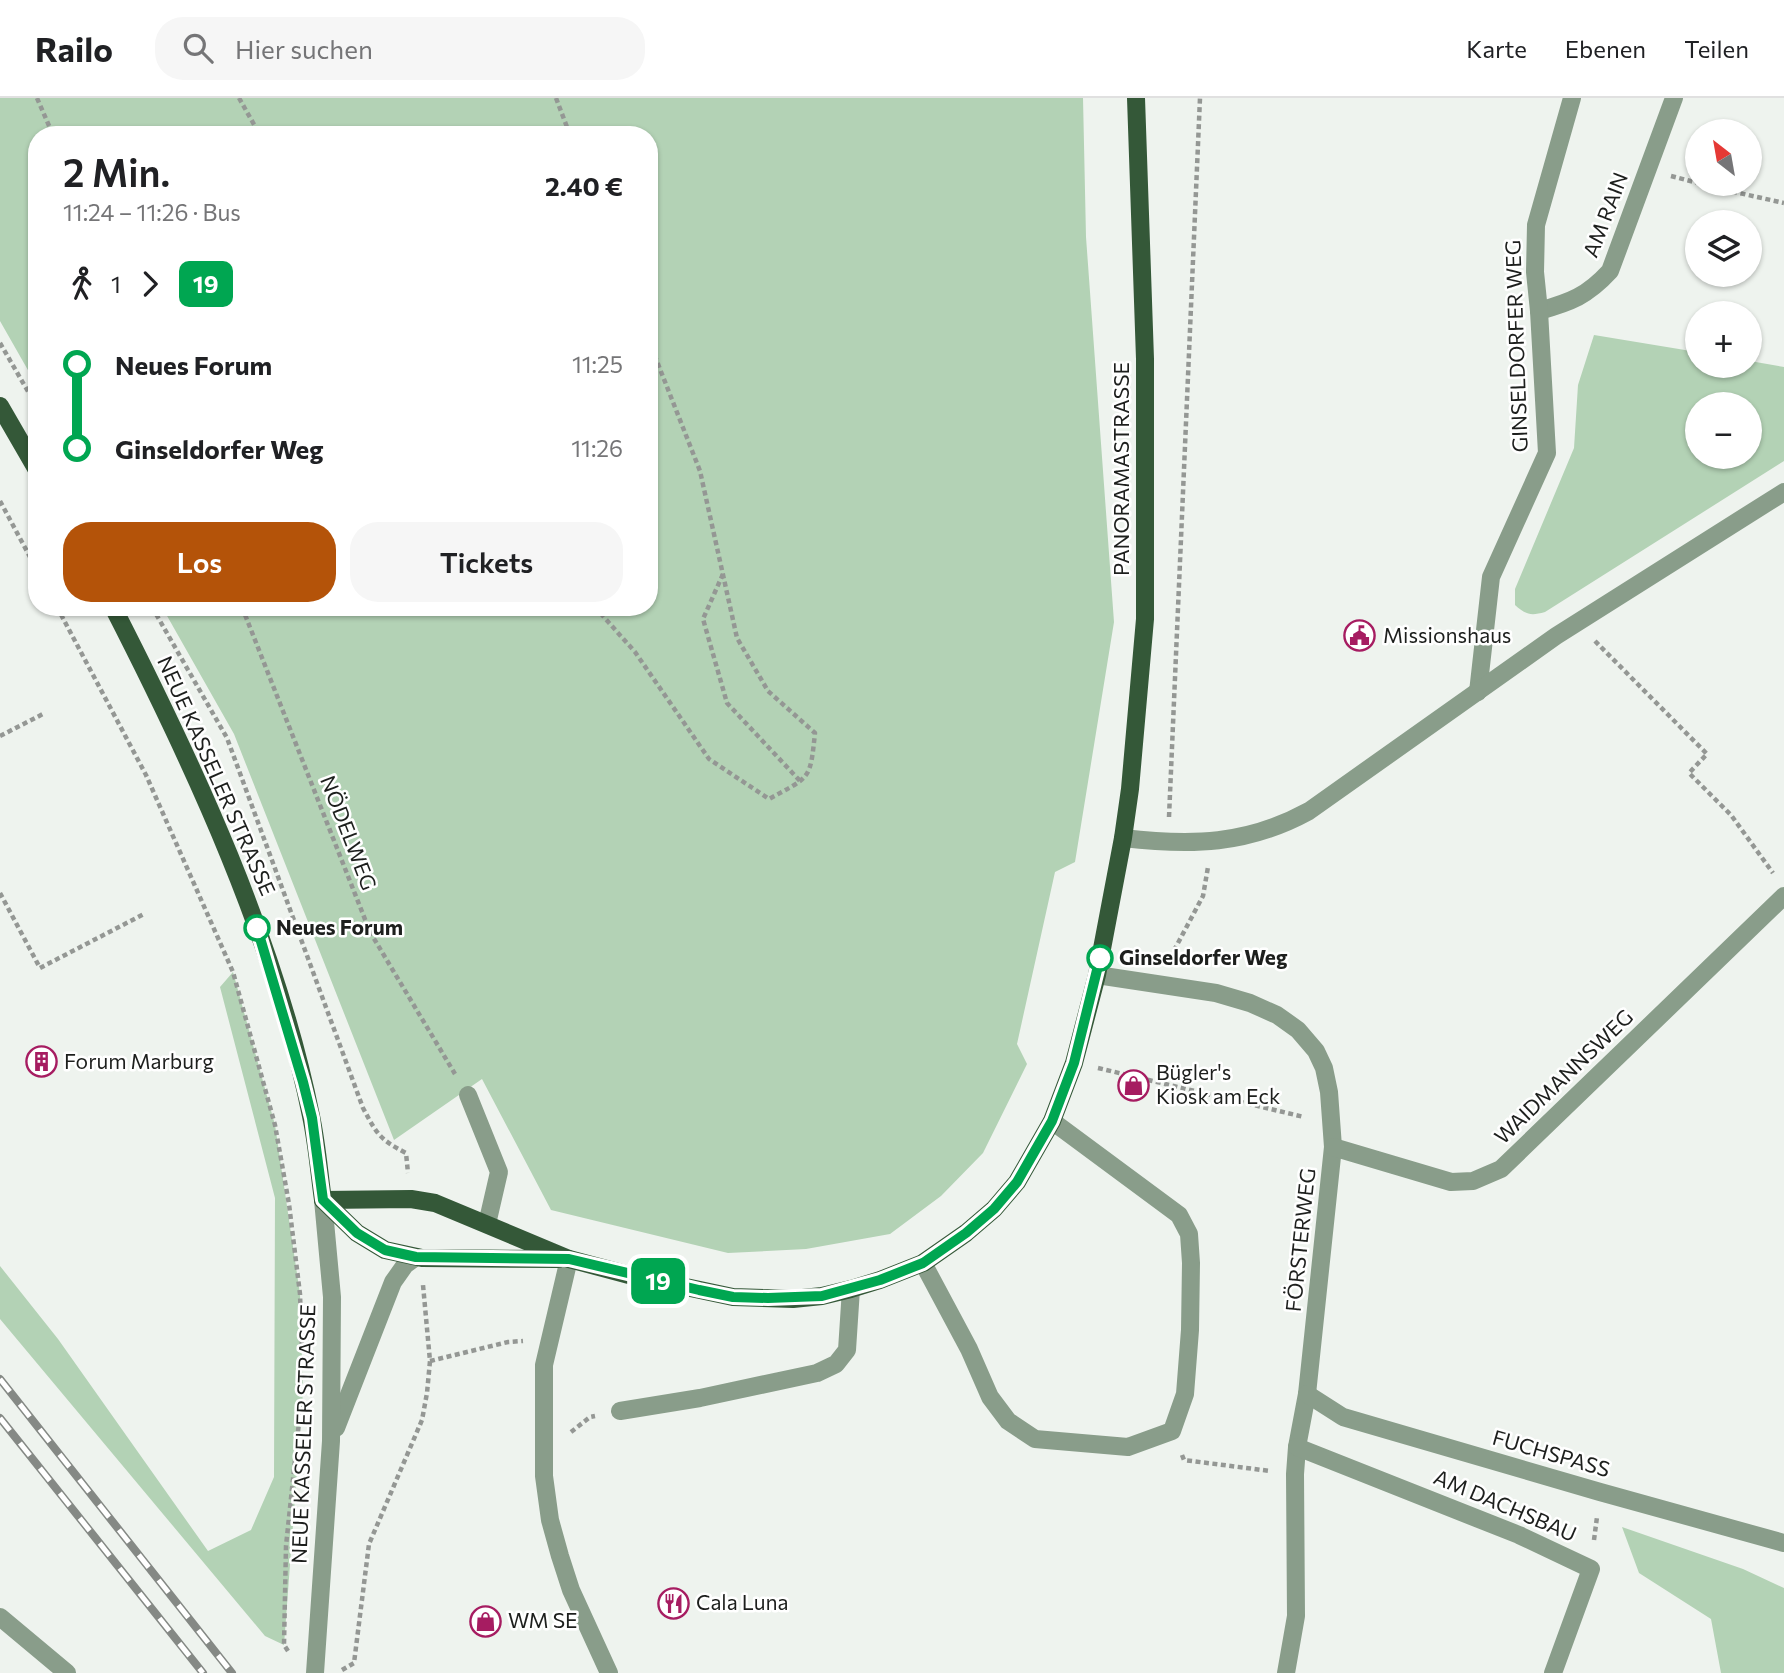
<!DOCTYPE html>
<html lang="de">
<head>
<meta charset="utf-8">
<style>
  :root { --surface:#fff; --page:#f6f6f6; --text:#202124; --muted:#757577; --line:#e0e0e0; --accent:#b45309 }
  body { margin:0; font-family:Commissioner,sans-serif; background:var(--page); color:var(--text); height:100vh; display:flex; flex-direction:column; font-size:26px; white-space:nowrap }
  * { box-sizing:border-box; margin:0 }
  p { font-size:23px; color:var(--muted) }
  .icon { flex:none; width:38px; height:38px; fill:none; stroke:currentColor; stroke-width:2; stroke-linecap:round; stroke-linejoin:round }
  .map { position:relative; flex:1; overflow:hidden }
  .details { position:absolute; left:28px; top:28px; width:630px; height:490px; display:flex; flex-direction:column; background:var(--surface); border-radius:28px; box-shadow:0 2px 5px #0004 }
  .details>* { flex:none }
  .badge { padding:0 14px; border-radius:10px; font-size:24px; line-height:46px }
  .needle { width:46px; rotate:329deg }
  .tools { position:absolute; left:1685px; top:21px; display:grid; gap:14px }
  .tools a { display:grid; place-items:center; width:77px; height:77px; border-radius:50%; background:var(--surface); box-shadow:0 2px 5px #0004; font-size:35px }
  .map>.badge { position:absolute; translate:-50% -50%; box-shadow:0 0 0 4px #fff }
  .legs { display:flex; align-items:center; gap:10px; height:77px; padding:0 35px; font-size:23px }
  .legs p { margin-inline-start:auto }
  .head { display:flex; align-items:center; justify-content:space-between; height:119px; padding:0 35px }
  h1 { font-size:38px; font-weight:600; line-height:52px }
  .cta { display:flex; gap:14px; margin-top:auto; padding:14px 35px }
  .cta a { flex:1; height:80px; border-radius:28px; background:var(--accent); color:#fff; font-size:28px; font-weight:600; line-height:80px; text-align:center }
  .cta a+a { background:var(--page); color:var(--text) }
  ul { padding:0 35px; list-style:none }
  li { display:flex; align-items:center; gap:24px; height:84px; font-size:26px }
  li i { display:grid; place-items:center; width:10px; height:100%; margin:0 9px; background:currentColor }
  li i::after { content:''; width:18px; height:18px; margin:-9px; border:5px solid; border-radius:50%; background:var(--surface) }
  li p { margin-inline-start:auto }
  li:first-child i { background:linear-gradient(#0000 50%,currentColor 0) }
  li:last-child i { background:linear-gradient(currentColor 50%,#0000 0) }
  header { display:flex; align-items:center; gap:42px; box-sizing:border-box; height:98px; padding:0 35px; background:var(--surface); border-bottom:2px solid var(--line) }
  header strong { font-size:33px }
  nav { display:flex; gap:38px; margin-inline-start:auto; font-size:24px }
  .search { width:490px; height:63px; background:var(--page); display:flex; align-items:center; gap:18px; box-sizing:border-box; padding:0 24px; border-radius:28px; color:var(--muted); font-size:26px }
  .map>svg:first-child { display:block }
  .green { fill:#b3d2b5; fill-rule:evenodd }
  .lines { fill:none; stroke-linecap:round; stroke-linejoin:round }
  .path { stroke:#949794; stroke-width:4.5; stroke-dasharray:5 3.5; stroke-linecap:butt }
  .minor { stroke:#899d8a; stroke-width:18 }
  .major { stroke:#345838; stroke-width:18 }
  .rail-casing { stroke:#858985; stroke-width:8 }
  .rail { stroke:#fff; stroke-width:5; stroke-dasharray:16; stroke-linecap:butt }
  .line-1-casing { stroke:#fff; stroke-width:16 }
  .line-1 { stroke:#00a651; stroke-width:10 }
  .stop-1-dot { fill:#fff; stroke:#00a651; stroke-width:3.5 }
  .labels { text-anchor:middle; stroke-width:5; stroke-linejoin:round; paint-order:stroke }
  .street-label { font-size:21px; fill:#1d1f1d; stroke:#fff }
  .poi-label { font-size:21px; fill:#1d1f1d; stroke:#fff; text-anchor:start }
  .stop-label { font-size:21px; font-weight:bold; fill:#1d1f1d; stroke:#fff; text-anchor:start }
</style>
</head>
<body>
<header>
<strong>Railo</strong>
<div class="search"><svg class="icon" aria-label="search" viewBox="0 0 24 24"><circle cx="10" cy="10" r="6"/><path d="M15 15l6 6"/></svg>Hier suchen</div>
<nav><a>Karte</a><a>Ebenen</a><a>Teilen</a></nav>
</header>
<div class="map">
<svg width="1784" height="1575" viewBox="0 0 1784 1575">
  <rect width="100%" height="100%" fill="#eef3ee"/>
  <g class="green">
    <path d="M0,0H1083L1086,139L1114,524L1075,764L1055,774L1017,946L1027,966L983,1055L941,1098L890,1136L806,1151L728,1155L551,1112L482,981L394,1042L234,636L162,509H649V37H37V288L0,223Z"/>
    <path d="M1594,237L1697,254L1698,268H1750V263L1784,269V363L1545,514C1531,518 1526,517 1515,507V491L1574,350L1578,287ZM1698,306H1750V359H1698Z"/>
    <path d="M233,874L275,1027L300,1196L303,1293L284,1547L265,1538L0,1221V1168L58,1241L208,1453L251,1432L274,1379L275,1100L220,889Z"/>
    <path d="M1622,1429L1743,1471L1784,1490V1575H1721L1711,1521L1639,1475Z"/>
  </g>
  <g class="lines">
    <g class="path">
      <path d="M37,0L53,37"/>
      <path d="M239,0L260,37"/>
      <path d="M556,0L570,37"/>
      <path d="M1671,78L1698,85"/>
      <path d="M1699,86L1784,105"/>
      <path d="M0,245L37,309"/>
      <path d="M0,403L37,472"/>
      <path d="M723,476L703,521L727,605L801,684"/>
      <path d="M57,509L146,677L233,874L275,1027L289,1106L300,1196L302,1251"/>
      <path d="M152,509L227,640L363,1010C377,1036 379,1041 406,1055L408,1075"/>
      <path d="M242,509L370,834L455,976"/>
      <path d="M595,509L635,554L709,661L769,701C811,678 810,682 815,635L768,593L737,540L700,373L649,243"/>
      <path d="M1595,543L1707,656L1689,675L1731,717L1773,775"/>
      <path d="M0,638L43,616"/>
      <path d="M1169,719L1200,0"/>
      <path d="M0,795L40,870L144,816"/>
      <path d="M1170,860L1203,798L1208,769"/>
      <path d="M1098,970L1304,1019"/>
      <path d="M430,1263L508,1244L523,1243"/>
      <path d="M571,1334L590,1319L595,1318"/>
      <path d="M1182,1357L1184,1362L1270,1373"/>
      <path d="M1594,1442L1597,1419"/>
      <path d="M288,1553L284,1547L286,1448L301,1305"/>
      <path d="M342,1572L354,1565L369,1446L422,1322L427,1295L430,1263L423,1187"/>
    </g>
    <g class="minor">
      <path d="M1539,213C1571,204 1587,198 1610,173L1674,0"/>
      <path d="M1478,594L1491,479L1547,355L1539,213L1535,174L1536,127L1572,0"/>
      <path d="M1123,740C1191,748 1247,747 1309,713L1556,538L1784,394"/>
      <path d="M1097,877L1216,895L1250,905L1277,917L1298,932L1316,953L1324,970L1329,994L1333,1049L1307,1296L1297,1349L1295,1376L1296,1518L1286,1575"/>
      <path d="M468,997L499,1074L487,1126"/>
      <path d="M1333,1049L1451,1084L1473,1083L1501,1071L1784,798"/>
      <path d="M569,1161L544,1267V1378L550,1422L560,1458L571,1492L609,1575"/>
      <path d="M923,1165L969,1251L990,1299L1008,1323L1035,1341L1128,1349L1172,1333L1185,1296L1190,1232L1191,1165L1189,1136L1179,1117L1052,1023"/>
      <path d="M1307,1296L1343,1319L1600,1394L1784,1445"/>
      <path d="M620,1313L700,1300L817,1275L836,1266L847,1252L851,1191"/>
      <path d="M336,1330L393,1184L405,1167L416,1159"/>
      <path d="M1297,1349L1519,1437L1591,1471L1553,1575"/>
      <path d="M0,1519L67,1575"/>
      <path d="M315,1575L331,1343L332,1199L323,1102"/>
    </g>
    <g class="major">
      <path d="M0,308L37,372"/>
      <path d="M113,509C194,667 276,844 311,1018C317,1046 319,1074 323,1102"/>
      <path d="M323,1102L411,1101L435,1105L569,1161L629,1177L733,1199L793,1201L822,1198L851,1191L880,1182L923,1165L966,1135L994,1111L1017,1084L1052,1023L1074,965L1097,877L1123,740L1130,691L1145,521V261L1136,0"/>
      <path d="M323,1102L357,1135L385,1152L422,1160L558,1161"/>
    </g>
    <defs>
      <g id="rail">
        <path d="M0,1281L232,1575"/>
        <path d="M0,1320L203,1575"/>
      </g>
    </defs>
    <use href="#rail" class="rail-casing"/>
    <use href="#rail" class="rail"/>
  </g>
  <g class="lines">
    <defs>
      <path id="line-1" d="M257,830L303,984L312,1020L323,1102L357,1135L385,1152L416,1159L569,1161L699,1192L733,1199L768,1200L822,1198L880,1182L923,1165L966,1135L994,1111L1017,1084L1052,1023L1074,965L1100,860"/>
    </defs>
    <use href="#line-1" class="line-1-casing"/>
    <use href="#line-1" class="line-1"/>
  </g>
  <defs>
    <symbol id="civic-ring" viewBox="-11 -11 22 22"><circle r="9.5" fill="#fff" stroke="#a61c61" stroke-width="1.5"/><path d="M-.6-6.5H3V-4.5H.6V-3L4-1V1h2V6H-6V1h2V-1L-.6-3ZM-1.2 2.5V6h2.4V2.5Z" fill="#a61c61"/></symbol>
    <symbol id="building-ring" viewBox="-11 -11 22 22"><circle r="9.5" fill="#fff" stroke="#a61c61" stroke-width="1.5"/><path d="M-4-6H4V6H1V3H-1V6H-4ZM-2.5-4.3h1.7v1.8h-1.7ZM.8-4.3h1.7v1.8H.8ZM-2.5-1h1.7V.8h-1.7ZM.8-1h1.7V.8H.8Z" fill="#a61c61"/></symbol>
    <symbol id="shop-ring" viewBox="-11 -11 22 22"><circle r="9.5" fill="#fff" stroke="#a61c61" stroke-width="1.5"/><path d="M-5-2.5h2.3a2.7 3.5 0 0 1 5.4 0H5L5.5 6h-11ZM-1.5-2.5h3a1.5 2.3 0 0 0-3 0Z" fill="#a61c61"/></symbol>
    <symbol id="restaurant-ring" viewBox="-11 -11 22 22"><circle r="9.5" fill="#fff" stroke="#a61c61" stroke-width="1.5"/><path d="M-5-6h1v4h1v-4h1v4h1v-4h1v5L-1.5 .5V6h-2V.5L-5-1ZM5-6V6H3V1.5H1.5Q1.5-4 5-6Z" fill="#a61c61"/></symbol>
  </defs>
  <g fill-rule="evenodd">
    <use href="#civic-ring" x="1342" y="520" width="35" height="35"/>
    <use href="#building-ring" x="24" y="946" width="35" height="35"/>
    <use href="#shop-ring" x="1116" y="970" width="35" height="35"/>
    <use href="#restaurant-ring" x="656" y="1488" width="35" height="35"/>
    <use href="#shop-ring" x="468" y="1506" width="35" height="35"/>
  </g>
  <g class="stop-1-dot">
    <circle cx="257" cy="830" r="12"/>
    <circle cx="1100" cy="860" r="12"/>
  </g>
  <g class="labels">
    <g class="street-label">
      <text transform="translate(1606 117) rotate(-69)" y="7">AM RAIN</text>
      <text transform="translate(1517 248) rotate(-92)" y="7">GINSELDORFER WEG</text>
      <text transform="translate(1122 371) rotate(-90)" y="7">PANORAMASTRASSE</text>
      <text transform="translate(216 678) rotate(66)" y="7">NEUE KASSELER STRASSE</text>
      <text transform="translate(348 735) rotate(69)" y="7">NÖDELWEG</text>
      <text transform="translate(1564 979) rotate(-44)" y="7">WAIDMANNSWEG</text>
      <text transform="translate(1301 1142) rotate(-84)" y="7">FÖRSTERWEG</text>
      <text transform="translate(304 1336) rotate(-88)" y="7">NEUE KASSELER STRASSE</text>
      <text transform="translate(1551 1356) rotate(16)" y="7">FUCHSPASS</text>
      <text transform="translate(1505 1408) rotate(23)" y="7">AM DACHSBAU</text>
    </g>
    <g class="poi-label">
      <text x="1383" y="545">Missionshaus</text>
      <text x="64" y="971">Forum Marburg</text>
      <text x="1156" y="982">Bügler's<tspan x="1156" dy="24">Kiosk am Eck</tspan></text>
      <text x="696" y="1512">Cala Luna</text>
      <text x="508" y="1530">WM SE</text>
    </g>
    <g class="stop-label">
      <text x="276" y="837">Neues Forum</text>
      <text x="1119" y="867">Ginseldorfer Weg</text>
    </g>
  </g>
</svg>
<div class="tools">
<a><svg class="needle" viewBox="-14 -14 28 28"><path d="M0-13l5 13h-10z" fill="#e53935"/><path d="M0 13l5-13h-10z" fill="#757577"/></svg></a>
<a><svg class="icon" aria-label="layers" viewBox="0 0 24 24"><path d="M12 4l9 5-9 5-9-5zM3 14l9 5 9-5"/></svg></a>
<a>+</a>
<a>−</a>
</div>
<b class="badge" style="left:658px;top:1183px;background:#00a651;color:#fff">19</b>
<section class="details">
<div class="head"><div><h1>2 Min.</h1><p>11:24 – 11:26 · Bus</p></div><b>2.40 €</b></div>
<div class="legs"><svg class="icon" aria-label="walk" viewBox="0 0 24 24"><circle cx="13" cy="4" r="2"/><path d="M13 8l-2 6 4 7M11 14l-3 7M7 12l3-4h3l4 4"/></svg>1<svg class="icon" aria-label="forward" viewBox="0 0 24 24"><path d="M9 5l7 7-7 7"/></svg><b class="badge" style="background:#00a651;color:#fff">19</b></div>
<ul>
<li><i style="color:#00a651"></i><b>Neues Forum</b><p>11:25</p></li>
<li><i style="color:#00a651"></i><b>Ginseldorfer Weg</b><p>11:26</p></li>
</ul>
<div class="cta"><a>Los</a><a>Tickets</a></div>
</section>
</div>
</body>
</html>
